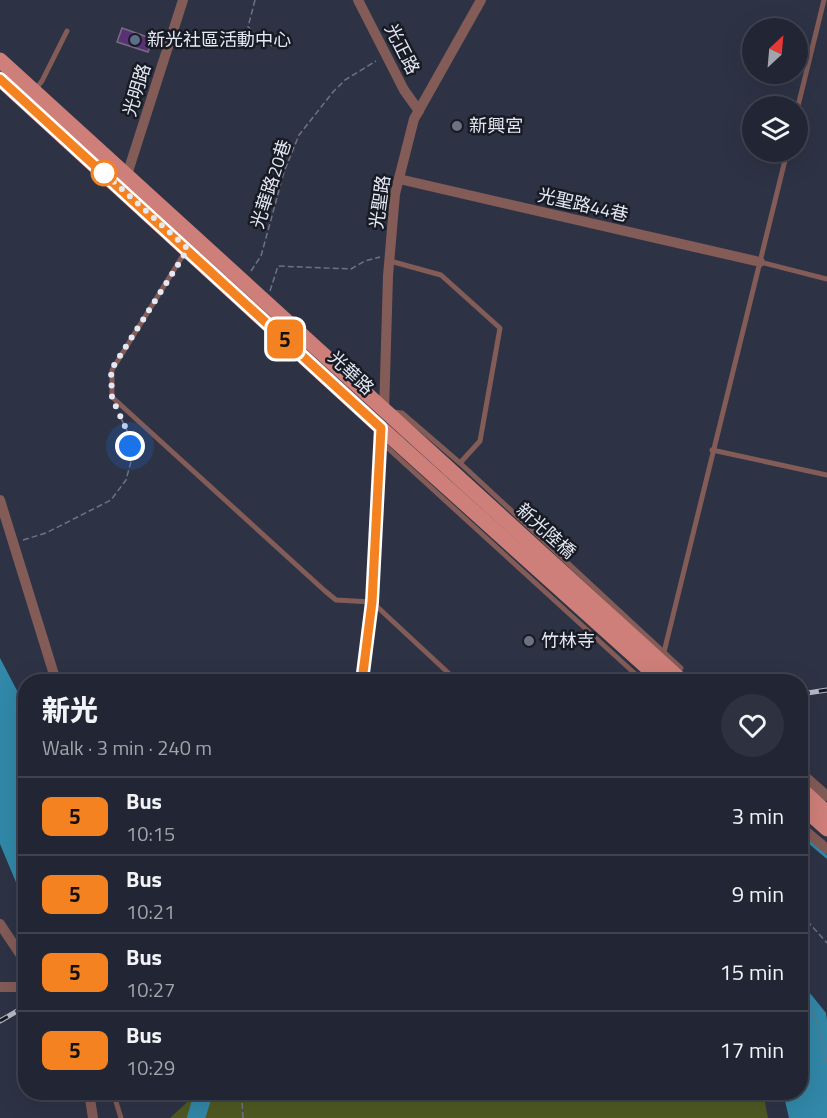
<!DOCTYPE html>
<html lang="en">
<head>
<meta charset="utf-8">
<style>
  :root { --surface:#222634; --page:#2e3240; --text:#f1f3f6; --muted:#a2a5ac; --line:#3f434f }
  body { margin:0; font-family:"Titillium Web","Noto Sans TC",sans-serif; background:var(--page); color:var(--text); height:100vh; display:flex; flex-direction:column; font-size:22px; white-space:nowrap }
  * { box-sizing:border-box; margin:0 }
  p { font-size:20px; color:var(--muted) }
  .icon { flex:none; width:33px; height:33px; fill:none; stroke:currentColor; stroke-width:2; stroke-linecap:round; stroke-linejoin:round }
  .map { position:relative; flex:1; overflow:hidden }
  .sheet { position:absolute; left:18px; top:674px; width:790px; height:426px; display:flex; flex-direction:column; background:var(--surface); border-radius:24px; box-shadow:0 6px 24px #0002,0 0 0 2px var(--line) }
  .sheet>* { flex:none }
  .badge { padding:0 12px; border-radius:9px; font-size:21px; line-height:39px }
  .needle { width:39px; rotate:26deg }
  .fabs { position:absolute; left:742px; top:18px; display:grid; gap:12px }
  .fabs a { display:grid; place-items:center; width:66px; height:66px; border-radius:50%; background:var(--surface); box-shadow:0 6px 24px #0002,0 0 0 2px var(--line); font-size:30px }
  .you { position:absolute; width:30px; height:30px; margin:-15px; border:4px solid #fff; border-radius:50%; background:#1a73e8; box-shadow:0 0 0 9px #1a73e833 }
  .map>.badge { position:absolute; translate:-50% -50%; box-shadow:0 0 0 3px #fff }
  .round { display:grid; place-items:center; flex:none; width:63px; height:63px; border-radius:32px; background:var(--page) }
  .headline { display:flex; align-items:center; justify-content:space-between; height:102px; padding:0 24px }
  h1 { font-size:28px; font-weight:800; line-height:45px }
  ul { padding:0; list-style:none }
  li { display:flex; align-items:center; gap:18px; height:78px; padding:0 24px; border-top:2px solid var(--line) }
  li div { flex:1 }
  li b { display:block; font-size:22px }
  li em { font-style:normal }
  li .badge { min-width:66px; font-weight:700; text-align:center }
  .map>svg:first-child { display:block }
  .green { fill:#4f5922 }
  .water { fill:#3188a8 }
  .lines { fill:none; stroke-linecap:round; stroke-linejoin:round }
  .stream { stroke:#3188a8; stroke-width:3 }
  .river { stroke:#3188a8; stroke-width:18 }
  .building { fill:#5b3176; stroke:#786c80; stroke-width:1.5 }
  .path { stroke:#6e7383; stroke-width:1.5; stroke-dasharray:6 3; stroke-linecap:butt }
  .lane { stroke:#835b57; stroke-width:5 }
  .street { stroke:#835b57; stroke-width:10 }
  .primary { stroke:#cf7f79; stroke-width:15 }
  .rail-casing { stroke:#b5bac8; stroke-width:5 }
  .rail { stroke:#181b23; stroke-width:3; stroke-dasharray:9; stroke-linecap:butt }
  .line-casing { stroke:#fff; stroke-width:14 }
  .line { stroke:#f58220; stroke-width:9 }
  .walk { stroke:#e4e8f4; stroke-width:6; stroke-dasharray:0 10.8 }
  .service-dot { fill:#5c6f8a; stroke:#181b23; stroke-width:2 }
  .worship-dot { fill:#6b7280; stroke:#181b23; stroke-width:2 }
  .stop-dot { fill:#fff; stroke:#f58220; stroke-width:3 }
  .labels { text-anchor:middle; stroke-width:5; stroke-linejoin:round; paint-order:stroke }
  .poi-label { font-size:18px; fill:#e4e8f4; stroke:#181b23; text-anchor:start }
  .street-label { font-size:18px; fill:#e4e8f4; stroke:#181b23 }
</style>
</head>
<body>
<div class="map">
<svg width="827" height="1118" viewBox="0 0 827 1118">
  <rect width="100%" height="100%" fill="#2d3345"/>
  <path class="green" d="M198,1092H763L768,1118H170Z"/>
  <g class="water">
    <path d="M0,658L25,706V904L0,844Z"/>
    <path d="M801,982L826,1013L827,1020V1118H789L783,1092H801Z"/>
  </g>
  <g class="lines">
    <path class="stream" d="M801,835L827,857"/>
    <path class="river" d="M196,1118L203,1095L202,1092"/>
  </g>
  <path class="building" d="M122,28L153,39L148,52L117,42Z"/>
  <g class="lines">
    <g class="path">
      <path d="M255,0L248,27L272,46"/>
      <path d="M251,271L261,256L284,172L299,135L333,92L345,80L376,61"/>
      <path d="M270,291L278,266L351,269L365,261L380,257"/>
      <path d="M23,540L46,533L111,500L126,480L132,458L128,433L119,414"/>
      <path d="M801,914L827,943"/>
      <path d="M801,988L816,1018L827,1064"/>
      <path d="M243,1118L242,1102L251,1092"/>
    </g>
    <g class="lane">
      <path d="M35,90L42,81L67,31"/>
      <path d="M798,106L824,0"/>
      <path d="M185,252L112,370V397L325,591L336,600L372,602L457,681"/>
      <path d="M390,261L441,275L500,328L480,441L460,463L402,413L392,412"/>
      <path d="M760,262L827,279"/>
      <path d="M380,441L643,681"/>
      <path d="M712,450L827,475"/>
      <path d="M460,463L681,668L669,681"/>
      <path d="M664,652L787,152"/>
      <path d="M362,681L372,602L380,441"/>
      <path d="M113,1092L121,1118"/>
    </g>
    <g class="street">
      <path d="M358,0L404,90L419,111"/>
      <path d="M399,179L760,262"/>
      <path d="M125,181L183,0"/>
      <path d="M384,412L388,276L395,194L414,119L481,0"/>
      <path d="M0,500L56,681"/>
      <path d="M801,773L827,796"/>
      <path d="M801,827L827,849"/>
      <path d="M0,924L26,963"/>
      <path d="M0,987H26"/>
      <path d="M89,1092L93,1118"/>
    </g>
    <g class="primary">
      <path d="M0,60L682,681"/>
      <path d="M0,79L381,428L662,681"/>
      <path d="M801,789L827,813"/>
      <path d="M801,806L827,829"/>
    </g>
    <defs>
      <g id="rail">
        <path d="M801,694L827,690"/>
        <path d="M0,1021L26,1006"/>
      </g>
    </defs>
    <use href="#rail" class="rail-casing"/>
    <use href="#rail" class="rail"/>
  </g>
  <g class="lines">
    <defs>
      <path id="line" d="M0,79L381,428L372,602L362,681"/>
    </defs>
    <use href="#line" class="line-casing"/>
    <use href="#line" class="line"/>
    <path class="walk" d="M104,173L101,170L188,249L111,370L112,398L128,433L130,446"/>
  </g>
  <circle class="service-dot" cx="135" cy="40" r="6"/>
  <g class="worship-dot">
    <circle cx="457" cy="126" r="6"/>
    <circle cx="529" cy="641" r="6"/>
  </g>
  <circle class="stop-dot" cx="104" cy="173" r="12"/>
  <g class="labels">
    <g class="poi-label">
      <text x="147" y="46">新光社區活動中心</text>
      <text x="469" y="132">新興宮</text>
      <text x="541" y="647">竹林寺</text>
    </g>
    <g class="street-label">
      <text transform="translate(402 49) rotate(63)" y="6">光正路</text>
      <text transform="translate(137 90) rotate(-73)" y="6">光明路</text>
      <text transform="translate(271 184) rotate(-72)" y="6">光華路20巷</text>
      <text transform="translate(380 202) rotate(-82)" y="6">光聖路</text>
      <text transform="translate(583 205) rotate(13)" y="6">光聖路44巷</text>
      <text transform="translate(351 373) rotate(43)" y="6">光華路</text>
      <text transform="translate(546 531) rotate(42)" y="6">新光陸橋</text>
    </g>
  </g>
</svg>
<div class="fabs">
<a><svg class="needle" viewBox="-14 -14 28 28"><path d="M0-13l5 13h-10z" fill="#e53935"/><path d="M0 13l5-13h-10z" fill="#a2a5ac"/></svg></a>
<a><svg class="icon" aria-label="layers" viewBox="0 0 24 24"><path d="M12 4l9 5-9 5-9-5zM3 14l9 5 9-5"/></svg></a>
</div>
<div class="you" style="left:130px;top:446px"></div>
<b class="badge" style="left:285px;top:339px;background:#f58220;color:#111">5</b>
<section class="sheet">
<div class="headline"><div><h1>新光</h1><p>Walk · 3 min · 240 m</p></div><a class="round"><svg class="icon" aria-label="heart" viewBox="0 0 24 24"><path d="M12 20l-8-8c-3-5 5-10 8-4 3-6 11-1 8 4z"/></svg></a></div>
<ul>
<li><span class="badge" style="background:#f58220;color:#111">5</span><div><b>Bus</b><p>10:15</p></div><em>3 min</em></li>
<li><span class="badge" style="background:#f58220;color:#111">5</span><div><b>Bus</b><p>10:21</p></div><em>9 min</em></li>
<li><span class="badge" style="background:#f58220;color:#111">5</span><div><b>Bus</b><p>10:27</p></div><em>15 min</em></li>
<li><span class="badge" style="background:#f58220;color:#111">5</span><div><b>Bus</b><p>10:29</p></div><em>17 min</em></li>
</ul>
</section>
</div>
</body>
</html>
